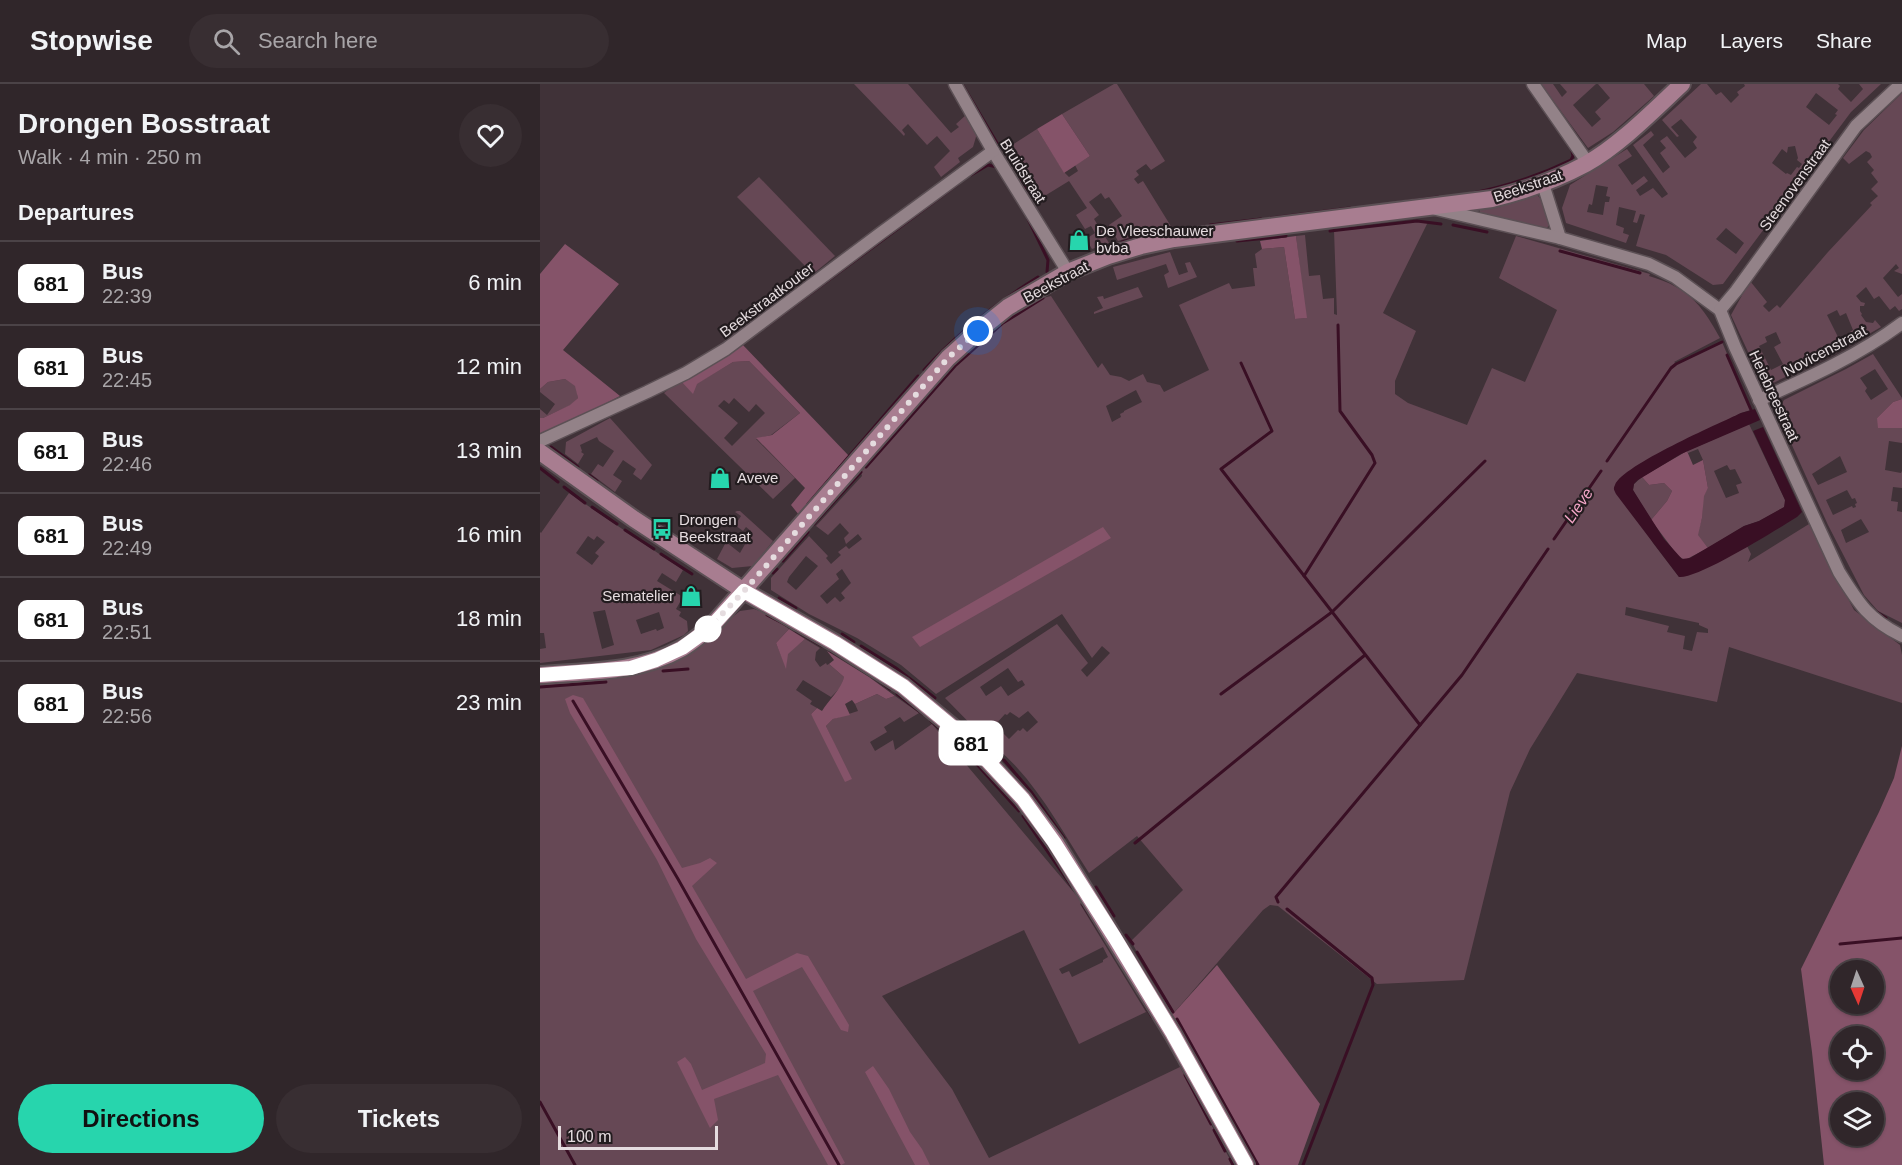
<!DOCTYPE html>
<html lang="en">
<head>
<meta charset="utf-8">
<style>
  :root { --surface:#30262a; --page:#382e32; --text:#f1f3f6; --muted:#a8a5a8; --line:#4b4347; --accent:#27d5ad }
  body { margin:0; font-family:Arial,sans-serif; background:var(--page); color:var(--text); height:100vh; display:flex; flex-direction:column; font-size:22px; white-space:nowrap }
  * { box-sizing:border-box; margin:0 }
  p { font-size:20px; color:var(--muted) }
  .icon { flex:none; width:33px; height:33px; fill:none; stroke:currentColor; stroke-width:2; stroke-linecap:round; stroke-linejoin:round }
  .map { position:relative; flex:1; overflow:hidden }
  .sheet { display:flex; flex-direction:column; background:var(--surface); width:540px }
  .sheet>* { flex:none }
  .badge { padding:0 12px; border-radius:9px; font-size:21px; line-height:39px }
  .needle { width:39px; rotate:177deg }
  .fabs { position:absolute; left:1290px; top:876px; display:grid; gap:12px }
  .fabs a { display:grid; place-items:center; width:54px; height:54px; border-radius:50%; background:var(--surface); box-shadow:0 2px 4px #0004,0 0 0 2px var(--line); font-size:30px }
  .scale { position:absolute; left:18px; bottom:15px; width:160px; box-sizing:border-box; padding-left:6px; border:3px solid #e5dcdf; border-top:0; font-size:16px; line-height:21px; white-space:nowrap; color:#e5dcdf; -webkit-text-stroke:4px #231c1f; paint-order:stroke }
  .you { position:absolute; width:30px; height:30px; margin:-15px; border:4px solid #fff; border-radius:50%; background:#1a73e8; box-shadow:0 0 0 9px #1a73e833 }
  .map>.badge { position:absolute; translate:-50% -50%; box-shadow:0 0 0 3px #fff }
  h2 { padding:0 18px; font-size:22px; line-height:54px }
  .round { display:grid; place-items:center; flex:none; width:63px; height:63px; border-radius:32px; background:var(--page) }
  .overview { display:flex; align-items:center; justify-content:space-between; height:102px; padding:0 18px }
  h1 { font-size:28px; font-weight:800; line-height:45px }
  .cta { display:flex; gap:12px; margin-top:auto; padding:12px 18px }
  .cta a { flex:1; height:69px; border-radius:36px; background:var(--accent); color:#111; font-size:24px; font-weight:800; line-height:69px; text-align:center }
  .cta a+a { background:var(--page); color:var(--text) }
  ul { padding:0; list-style:none }
  li { display:flex; align-items:center; gap:18px; height:84px; padding:0 18px; border-top:2px solid var(--line) }
  li div { flex:1 }
  li b { display:block; font-size:22px }
  li em { font-style:normal }
  li .badge { min-width:66px; font-weight:700; text-align:center }
  header { display:flex; align-items:center; gap:36px; box-sizing:border-box; height:84px; padding:0 30px; background:var(--surface); border-bottom:2px solid var(--line) }
  header strong { font-size:28px }
  nav { display:flex; gap:33px; margin-inline-start:auto; font-size:21px }
  .search { width:420px; height:54px; background:var(--page); display:flex; align-items:center; gap:15px; box-sizing:border-box; padding:0 21px; border-radius:33px; color:var(--muted); font-size:22px }
  main { display:flex; flex:1; min-height:0 }
  .map>svg:first-child { display:block }
  .green { fill:#664855; fill-rule:evenodd }
  .forest { fill:#855369; fill-rule:evenodd }
  .water { fill:#390f24 }
  .lines { fill:none; stroke-linecap:round; stroke-linejoin:round }
  .stream { stroke:#390f24; stroke-width:3 }
  .street-casing { stroke:#5c5055; stroke-width:15 }
  .secondary-casing { stroke:#5c5055; stroke-width:20 }
  .street { stroke:#938288; stroke-width:12 }
  .secondary { stroke:#a87d90; stroke-width:16 }
  .line-casing { stroke:#fff; stroke-width:14 }
  .line { stroke:#fff; stroke-width:9 }
  .walk { stroke:#e5dcdf; stroke-width:6; stroke-dasharray:0 10.8 }
  .stop-dot { fill:#fff; stroke:#fff; stroke-width:3 }
  .labels { text-anchor:middle; stroke-width:4.5; stroke-linejoin:round; paint-order:stroke }
  .street-label { font-size:15px; fill:#e5dcdf; stroke:#231c1f }
  .poi-label { font-size:15px; fill:#e5dcdf; stroke:#231c1f; text-anchor:start }
  .water-label { font-size:16px; font-style:italic; fill:#f5a7c8; stroke:#231c1f }
</style>
</head>
<body>
<header>
<strong>Stopwise</strong>
<div class="search"><svg class="icon" aria-label="search" viewBox="0 0 24 24"><circle cx="10" cy="10" r="6"/><path d="M15 15l6 6"/></svg>Search here</div>
<nav><a>Map</a><a>Layers</a><a>Share</a></nav>
</header>
<main>
<section class="sheet">
<div class="overview"><div><h1>Drongen Bosstraat</h1><p>Walk · 4 min · 250 m</p></div><a class="round"><svg class="icon" aria-label="heart" viewBox="0 0 24 24"><path d="M12 20l-8-8c-3-5 5-10 8-4 3-6 11-1 8 4z"/></svg></a></div>
<h2>Departures</h2>
<ul>
<li><span class="badge" style="background:#fff;color:#111">681</span><div><b>Bus</b><p>22:39</p></div><em>6 min</em></li>
<li><span class="badge" style="background:#fff;color:#111">681</span><div><b>Bus</b><p>22:45</p></div><em>12 min</em></li>
<li><span class="badge" style="background:#fff;color:#111">681</span><div><b>Bus</b><p>22:46</p></div><em>13 min</em></li>
<li><span class="badge" style="background:#fff;color:#111">681</span><div><b>Bus</b><p>22:49</p></div><em>16 min</em></li>
<li><span class="badge" style="background:#fff;color:#111">681</span><div><b>Bus</b><p>22:51</p></div><em>18 min</em></li>
<li><span class="badge" style="background:#fff;color:#111">681</span><div><b>Bus</b><p>22:56</p></div><em>23 min</em></li>
</ul>
<div class="cta"><a>Directions</a><a>Tickets</a></div>
</section>
<div class="map">
<svg width="1362" height="1081" viewBox="0 0 1362 1081">
  <rect width="100%" height="100%" fill="#403238"/>
  <g class="green">
    <path d="M314,0H368L411,49L419,43L416,40L426,31L438,46L433,63L418,74L420,78L401,93L394,83L410,67L397,52L387,61L368,40L362,46L365,50L364,52Z"/>
    <path d="M574,0H577L625,77L611,86L606,80L596,87L599,91L594,95L598,100L603,97L632,144L600,150L578,157L569,141L582,132L569,113L565,115L561,109L549,118L559,131L554,135L569,159L552,165L546,155L555,149L551,142L545,145L536,131L547,124L529,97L498,116L479,93L465,69L469,63L497,45L524,88L529,93L538,87L535,81L550,72L522,30Z"/>
    <path d="M1001,0H1013L1022,13L1027,8L1020,0H1056L1033,21L1052,43L1061,35L1055,28L1070,14L1058,0H1104L1114,12L1073,48L1048,64Z"/>
    <path d="M1161,0H1167L1176,11L1181,8L1191,19L1199,11L1197,8L1205,2L1204,0H1298L1300,2L1298,5L1311,18L1323,5L1319,0H1341L1311,28L1183,200L1173,201L1126,171L1096,162L1105,131L1100,130L1097,139L1093,138L1096,127L1079,123L1076,141L1084,144L1083,149L1089,151L1086,159L1026,139L1022,124L1030,101L1087,65L1092,72L1078,81L1092,101L1104,92L1108,97L1096,106L1100,112L1113,104L1122,114L1128,110L1093,61L1111,47L1114,51L1103,61L1123,89L1130,83L1120,69L1126,64L1120,57L1127,52L1145,74L1157,64L1153,58L1157,53L1141,35L1131,43L1139,52L1137,53L1122,36ZM1276,9L1298,26L1295,30L1297,31L1289,41L1266,23ZM1255,62L1258,74L1257,76L1262,80L1259,84L1257,83L1251,91L1247,89L1246,90L1232,79L1242,65L1247,69L1248,63ZM1056,101L1068,103L1066,112L1070,113L1069,118H1065L1063,131L1047,128L1049,120L1052,121ZM1186,144L1204,159L1196,170L1176,155Z"/>
    <path d="M1362,9V190L1354,187L1359,184L1356,180L1343,194L1358,213L1362,210V225L1359,227L1355,222L1350,226L1339,212L1334,215L1326,203L1316,212L1321,218L1325,219L1324,222H1320V227L1322,230L1321,231L1326,238L1333,239L1335,236L1341,243L1296,269L1233,299L1221,296L1191,231L1210,197L1227,218L1223,222L1229,228L1237,221L1240,224L1288,168L1332,121L1330,119L1338,112L1331,105L1338,98L1331,89L1334,86L1327,78L1332,73L1330,69L1326,67L1309,80L1303,74L1324,46ZM1297,226L1300,232L1306,229L1313,246L1299,255L1287,231ZM1236,248L1241,259L1234,263L1243,280L1231,286L1219,262L1227,258L1225,253Z"/>
    <path d="M219,93L295,172L273,190L197,113Z"/>
    <path d="M996,110C1004,116 1008,131 1009,141L1007,144L940,129V124Z"/>
    <path d="M877,137L888,138L843,229L876,247L855,297V310L868,319L927,341L952,284L985,298L1017,226L959,194L976,152L1110,190L1109,192C1118,195 1128,198 1136,203C1157,214 1169,234 1180,254L1134,278L1137,280L1182,258L1211,326L1201,329L1079,395L1113,459L1139,493L1195,469L1207,462L1211,470L1208,478L1269,440L1314,526L1360,561L1362,571V619L1189,563L1177,618L1037,589L990,665L970,708L924,896L837,900L738,822L730,821L723,826L632,931L591,857L643,806L597,752L549,789C522,747 497,699 459,666H456L405,614L517,540L548,579L541,586L547,593L570,569L562,562L552,574L522,530L396,610L361,581L317,554L269,530L231,506V494L269,452L288,472L286,474L291,480L301,471L298,468L306,462L309,465L322,455L318,450L306,460L304,454L309,449L300,439L288,451L276,442L322,392L321,388L415,282L441,257L463,239L503,214L511,212L558,284L562,279L570,291L581,293L589,297L603,290L607,298L620,301L624,308L669,286L639,221L689,199L692,205L715,202L713,184H717L715,170L722,165L744,163L755,235L766,234L756,152L765,151L769,192L780,191L783,215L794,214V230L797,231L794,146ZM596,306L602,318L584,327V328L580,330L581,333L572,338L566,322ZM266,472L278,482L256,506L247,498L249,493ZM302,485L311,499L301,509L305,514L300,518L295,513L287,520L280,512L299,495L296,490ZM1086,523L1159,539V541L1168,545V549L1157,548L1152,567L1143,565L1145,552L1127,548L1129,542L1085,531ZM468,584L478,598L482,596L485,601L468,612L461,602L446,612L440,603ZM488,627L498,638L487,648L483,644L480,647L478,646L469,655L455,641L465,630L467,631L470,628L479,634Z"/>
    <path d="M630,168L639,191L648,188L645,179L650,178L657,193L628,204L624,191L629,188L626,180L577,196L573,183Z"/>
    <path d="M598,203L603,213L554,230V228L563,224L557,213L563,212L564,215Z"/>
    <path d="M1333,270L1362,314V315L1353,318L1337,334L1351,343L1362,344V359L1349,357L1345,386L1361,389L1362,387V404L1353,403L1351,417L1358,418L1357,427L1362,428V539L1338,527L1324,511L1288,441L1237,328L1244,316L1306,285ZM1335,285L1348,305L1331,316L1325,307L1327,304L1320,294ZM1300,372L1307,388L1278,401L1272,390ZM1307,406L1312,415L1315,414L1317,419L1315,420L1316,423L1313,424L1312,422L1293,431L1286,416ZM1321,435L1329,448L1306,459L1301,446Z"/>
    <path d="M209,277L260,329L231,351L216,355L255,394L233,415L124,309L140,296L156,300L193,278ZM194,314L209,328L216,320L225,329L192,362L184,354L198,339L178,322L184,316L189,320Z"/>
    <path d="M25,295L36,302L38,314L31,321L3,334H0V325L7,331L15,320L0,308V305L8,298Z"/>
    <path d="M70,334L112,381L101,396L93,390L96,385L83,376L73,391L82,397L75,408L51,390L58,380L63,383L74,367L59,357L57,353L40,361L42,367L41,368L44,370L38,380L25,370L26,358Z"/>
    <path d="M1209,340L1245,416V423L1219,437L1204,442L1168,464L1157,451L1162,434L1163,412L1168,404L1163,376L1158,365L1148,369L1147,367ZM1187,381L1190,386L1195,385L1202,399L1196,401L1199,409L1186,414L1174,387Z"/>
    <path d="M1102,393L1109,401L1124,399L1132,407L1127,417L1111,436L1093,406L1094,400Z"/>
    <path d="M29,409L143,486L136,498L122,489L117,497L143,513L136,525L141,528L139,532L147,537L148,547L144,551L111,566L0,579V565L6,564L4,549H0V448L1,449ZM48,452L54,456L57,452L65,458L55,469L59,472L52,481L36,469ZM65,526L74,561L62,565L53,528ZM119,528L124,544L117,547L116,545L101,550L96,536Z"/>
    <path d="M197,427H200L233,457L213,482L192,484L177,475L186,458L200,469L212,448L206,443L203,447L195,441L201,432L195,428Z"/>
    <path d="M214,525L228,530L249,545L236,559L246,583L247,570L265,555L280,564L276,568L275,576L280,583L286,579L287,581L289,580L304,593L303,601L291,613L263,596L256,606L272,617L270,620L277,624L271,630L296,664L286,642L293,635L318,627L315,620L337,610L346,615L355,612L379,629L364,638L360,633L344,643L347,648L330,658L335,667L353,656L355,666L392,640L542,818L540,820L606,928L539,960L484,846L342,912L412,1005L449,1074L640,983L693,1081H0V599L100,590L142,573L200,527ZM563,863L568,873L563,876V878L532,893L529,887L522,890L519,885Z"/>
  </g>
  <g class="forest">
    <path d="M522,30L550,72L524,89L497,45Z"/>
    <path d="M756,152L767,234L755,235L744,163L722,165L720,157Z"/>
    <path d="M25,160L79,200L23,266L80,312L12,347L0,351V334H3L30,321L38,314L35,302L25,295L8,298L0,305V190Z"/>
    <path d="M202,260L309,372L259,431L251,421L265,404L216,354L232,351L260,329L209,277L193,278L157,300L153,310L140,296Z"/>
    <path d="M1362,315V344H1338L1337,334L1353,318Z"/>
    <path d="M1147,367L1153,381L1163,376L1168,404L1164,412L1162,434L1158,451L1168,464L1145,476L1138,472L1111,436L1127,417L1132,407L1124,399L1109,401L1102,393Z"/>
    <path d="M563,443L571,454L380,563L372,553Z"/>
    <path d="M249,545L265,555L248,570L246,585L236,559Z"/>
    <path d="M287,567L329,593L355,612L346,615L337,610L315,620L312,616L305,620L310,631L293,635L286,642L312,695L305,698L271,630L277,624L282,627C289,616 302,604 304,593L289,580L294,576Z"/>
    <path d="M33,611L43,614L142,784L160,779L170,774L177,779L152,802L206,895L257,869L268,872L309,941L308,948L301,946L262,883L213,907L305,1079L301,1081H288L238,991L174,1015L178,1036L170,1044L137,978L145,973L151,980L162,1006L225,979L226,970L156,855L117,776L30,629L25,615Z"/>
    <path d="M1362,662V1081H1284L1272,968L1261,885L1339,728L1354,694ZM1300,886H1334V920H1300ZM1300,952H1334V986H1300ZM1300,1018H1334V1052H1300Z"/>
    <path d="M677,881L780,1020L758,1081H716L632,931Z"/>
    <path d="M333,982L349,1005L370,1048L382,1065L390,1081H375L325,988Z"/>
  </g>
  <path class="water" d="M1215,325L1220,336L1141,370L1098,396L1094,400L1093,406L1124,455L1142,475L1150,474L1204,442L1219,437L1244,423L1245,416L1213,347L1223,343L1262,428L1257,433C1236,446 1158,495 1139,493L1076,410C1074,406 1073,405 1075,401C1083,381 1178,340 1201,329Z"/>
  <g class="lines">
    <g class="stream">
      <path d="M422,0L457,59"/>
      <path d="M1032,46L1040,57"/>
      <path d="M431,91L448,81L457,83"/>
      <path d="M480,96L494,113"/>
      <path d="M928,110C965,103 998,92 1031,76L1033,72L1031,63"/>
      <path d="M855,119L898,113"/>
      <path d="M731,134L810,124"/>
      <path d="M488,135L508,176L507,188"/>
      <path d="M670,141L721,135"/>
      <path d="M913,141L947,148"/>
      <path d="M790,147L877,137L901,140"/>
      <path d="M697,157L746,152"/>
      <path d="M582,158L600,153"/>
      <path d="M1020,167L1100,189"/>
      <path d="M224,244L418,100"/>
      <path d="M1187,271L1211,326"/>
      <path d="M701,279L732,347L681,385L880,641"/>
      <path d="M384,286C418,248 455,220 498,193"/>
      <path d="M11,363L38,383"/>
      <path d="M1067,377L1131,284L1136,280L1182,258"/>
      <path d="M326,383L415,282L463,239L503,214"/>
      <path d="M0,384L18,398"/>
      <path d="M49,391L57,397"/>
      <path d="M24,403L45,419"/>
      <path d="M268,420L378,292"/>
      <path d="M52,423L77,440"/>
      <path d="M274,440L321,388"/>
      <path d="M85,446L114,465"/>
      <path d="M243,449L248,443"/>
      <path d="M1014,455L1061,387"/>
      <path d="M121,470L152,490"/>
      <path d="M243,477L268,448"/>
      <path d="M233,489L237,485"/>
      <path d="M764,492L835,379L832,371L800,327L798,241"/>
      <path d="M239,514L256,524"/>
      <path d="M1332,525L1346,534"/>
      <path d="M227,531L250,543"/>
      <path d="M256,547L282,562"/>
      <path d="M302,550L314,558"/>
      <path d="M321,562L356,584L395,614"/>
      <path d="M291,567L315,581"/>
      <path d="M123,587L148,585"/>
      <path d="M335,594L350,605"/>
      <path d="M0,603L66,598"/>
      <path d="M357,610L383,630"/>
      <path d="M681,610L792,528L945,377"/>
      <path d="M33,617L138,795L299,1081"/>
      <path d="M391,637L423,665L479,727"/>
      <path d="M443,655L455,668"/>
      <path d="M464,676L492,709L524,754"/>
      <path d="M483,732L532,803"/>
      <path d="M595,759L825,571"/>
      <path d="M556,803L574,832"/>
      <path d="M738,818L736,813L922,591L1008,465"/>
      <path d="M543,821L578,876"/>
      <path d="M747,825L832,894L833,901L763,1081"/>
      <path d="M586,851L593,860"/>
      <path d="M1300,860L1362,854"/>
      <path d="M597,868L633,928"/>
      <path d="M588,892L612,933"/>
      <path d="M637,935L718,1081"/>
      <path d="M645,991L671,1040"/>
      <path d="M0,1018L35,1081"/>
      <path d="M674,1046L685,1067"/>
      <path d="M690,1075L693,1081"/>
    </g>
    <defs>
      <g id="street">
        <path d="M415,0L453,67L528,188"/>
        <path d="M993,0L1048,79"/>
        <path d="M1003,100L1020,154"/>
        <path d="M896,125L1020,154L1109,180L1135,193L1180,226L1195,263L1299,488C1319,520 1328,535 1362,552"/>
        <path d="M1180,226L1196,207L1316,42L1361,0"/>
        <path d="M1219,316C1268,294 1318,272 1362,239"/>
        <path d="M0,357L107,308L146,289L186,265L341,149L453,67"/>
      </g>
      <g id="secondary">
        <path d="M0,368L94,435L204,507L295,559L363,602L428,656L483,715L515,758L633,950L706,1081"/>
        <path d="M0,591C48,587 98,589 141,565C152,559 161,550 171,543L408,274L438,247L468,223L528,188L568,172L601,162L634,155L952,115C985,107 1016,96 1046,80C1080,61 1114,26 1142,0"/>
      </g>
    </defs>
    <use href="#street" class="street-casing"/>
    <use href="#secondary" class="secondary-casing"/>
    <use href="#street" class="street"/>
    <use href="#secondary" class="secondary"/>
  </g>
  <g class="lines">
    <defs>
      <path id="line" d="M0,591L91,584L116,576L142,564L171,543L204,507L295,559L363,602L428,656L483,715L514,758L575,854L633,950L706,1081"/>
    </defs>
    <use href="#line" class="line-casing"/>
    <use href="#line" class="line"/>
    <path class="walk" d="M168,545L204,507L408,274L438,247"/>
  </g>
  <defs>
    <symbol id="shop-bare" viewBox="-9 -9 18 18"><path d="M-5-2.5h2.3a2.7 3.5 0 0 1 5.4 0H5L5.5 6h-11ZM-1.5-2.5h3a1.5 2.3 0 0 0-3 0Z" fill="#27d5ad" stroke="#231c1f" stroke-width="2.5" paint-order="stroke"/></symbol>
    <symbol id="bus-bare" viewBox="-9 -9 18 18"><path d="M-5-6H5V4H4V6H2V4H-2V6H-4V4H-5ZM-3.5-4V0h7V-4ZM-3.5 1.2v1.5H-2V1.2ZM2 1.2v1.5H3.5V1.2Z" fill="#27d5ad" stroke="#231c1f" stroke-width="2.5" paint-order="stroke"/></symbol>
  </defs>
  <g fill-rule="evenodd">
    <use href="#shop-bare" x="524" y="141" width="30" height="30"/>
    <use href="#shop-bare" x="165" y="379" width="30" height="30"/>
    <use href="#bus-bare" x="107" y="430" width="30" height="30"/>
    <use href="#shop-bare" x="136" y="497" width="30" height="30"/>
  </g>
  <circle class="stop-dot" cx="168" cy="545" r="12"/>
  <g class="labels">
    <g class="street-label">
      <text transform="translate(483 87) rotate(58)" y="5">Bruidstraat</text>
      <text transform="translate(1255 101) rotate(-54)" y="5">Steenovenstraat</text>
      <text transform="translate(988 102) rotate(-19)" y="5">Beekstraat</text>
      <text transform="translate(516 198) rotate(-28)" y="5">Beekstraat</text>
      <text transform="translate(227 216) rotate(-37)" y="5">Beekstraatkouter</text>
      <text transform="translate(1285 267) rotate(-28)" y="5">Novicenstraat</text>
      <text transform="translate(1234 312) rotate(65)" y="5">Heiebreestraat</text>
    </g>
    <g class="poi-label">
      <text x="556" y="152">De Vleeschauwer<tspan x="556" dy="17">bvba</tspan></text>
      <text x="197" y="399">Aveve</text>
      <text x="139" y="441">Drongen<tspan x="139" dy="17">Beekstraat</tspan></text>
      <text x="134" y="517" text-anchor="end">Sematelier</text>
    </g>
    <g class="water-label">
      <text transform="translate(1038 421) rotate(-56)" y="6">Lieve</text>
    </g>
  </g>
</svg>
<div class="fabs">
<a><svg class="needle" viewBox="-14 -14 28 28"><path d="M0-13l5 13h-10z" fill="#e53935"/><path d="M0 13l5-13h-10z" fill="#a8a5a8"/></svg></a>
<a><svg class="icon" aria-label="locate" viewBox="0 0 24 24"><circle cx="12" cy="12" r="6"/><path d="M12 2v4M12 18v4M2 12h4M18 12h4"/></svg></a>
<a><svg class="icon" aria-label="layers" viewBox="0 0 24 24"><path d="M12 4l9 5-9 5-9-5zM3 14l9 5 9-5"/></svg></a>
</div>
<div class="scale">100 m</div>
<div class="you" style="left:438px;top:247px"></div>
<b class="badge" style="left:431px;top:659px;background:#fff;color:#111">681</b>
</div>
</main>
</body>
</html>
